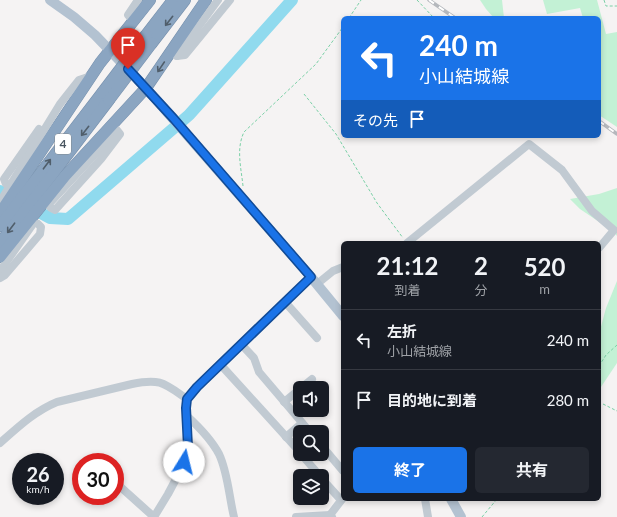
<!DOCTYPE html>
<html lang="ja">
<head>
<meta charset="utf-8">
<style>
	body { margin:0; font-family:Lato,"Noto Sans JP",sans-serif; background:#242831; color:#f1f3f6; height:100vh; display:flex; flex-direction:column; font-size:15px; white-space:nowrap }
	* { box-sizing:border-box; margin:0 }
	p { font-size:13px; color:#9ea1a6 }
	.icon { flex:none; width:22px; height:22px; fill:none; stroke:currentColor; stroke-width:2; stroke-linecap:round; stroke-linejoin:round }
	.map { position:relative; flex:1; overflow:hidden }
	.side { position:absolute; left:341px; top:241px; width:260px; height:260px; display:flex; flex-direction:column; background:#171b24; border-radius:6px; box-shadow:0 2px 6px #0003 }
	.side>* { flex:none }
	.hud { position:absolute; left:341px; top:16px; width:260px; height:122px; border-radius:6px; box-shadow:0 2px 6px #0003; background:#1a73e8; color:#fff; overflow:hidden }
	.buttons { position:absolute; left:293px; top:381px; display:grid; gap:8px }
	.buttons a { display:grid; place-items:center; width:36px; height:36px; border-radius:6px; background:#171b24; box-shadow:0 2px 6px #0003; font-size:20px }
	.speed { position:absolute; left:12px; top:453px; display:flex; gap:8px; font-size:20px; font-weight:700; text-align:center }
	.speed>* { display:grid; place-content:center; width:52px; height:52px; border-radius:50%; background:#171b24; box-shadow:0 2px 6px #0003; line-height:1 }
	.speed small { font-size:10px; font-weight:400 }
	.speed .limit { border:6px solid #d22; background:#fff; color:#111 }
	.pin { position:absolute; display:grid; place-items:center; width:34px; height:34px; color:#fff; margin:-41px -17px; border-radius:50% 50% 50% 0; rotate:-45deg; box-shadow:0 0 4px #0007 }
	.pin .icon { rotate:45deg }
	.me { position:absolute; width:44px; margin:-22px; rotate:9deg; stroke-linejoin:round; filter:drop-shadow(0 0 3px #0008) }
	.turn { display:flex; align-items:center; gap:14px; height:84px; padding:0 12px; font-size:18px }
	.turn .icon { width:52px; height:52px; stroke-width:2.5 }
	.turn b { display:block; font-size:28px; line-height:34px }
	.then { display:flex; align-items:center; height:38px; padding:0 12px; background:#0003; gap:8px; font-size:15px }
	.eta { display:flex; justify-content:space-evenly; align-items:center; height:68px; text-align:center }
	.eta b { font-size:24px; font-weight:700; line-height:28px }
	.primary-button { display:flex; gap:8px; margin-top:auto; padding:8px 12px }
	.primary-button a { flex:1; height:46px; border-radius:6px; background:#1a73e8; color:#fff; font-size:16px; font-weight:700; line-height:46px; text-align:center }
	.primary-button a+a { background:#242831; color:#f1f3f6 }
	ul { padding:0; list-style:none }
	li { display:flex; align-items:center; gap:12px; height:60px; padding:0 12px; border-top:1px solid #363941 }
	li div { flex:1 }
	li b { display:block; font-size:15px }
	li em { font-style:normal }
	.map>svg:first-child { display:block }
</style>
</head>
<body>
<div class="map">
<svg width="617" height="517" viewBox="0 0 617 517">
	<rect width="100%" height="100%" fill="#f5f3f3"/>
	<!-- green -->
	<g fill="#c3f1d5">
		<polygon points="480,0 502,0 504,18 494,18 486,9"/>
		<polygon points="543,0 597,0 606,34 617,32 617,127 599,115 599,18 583,18 580,8 547,14"/>
		<polygon points="617,188 617,236 614,232 580,209 570,199 599,194"/>
		<polygon points="617,281 617,363 599,390 599,334 606,308"/>
	</g>
	<g fill="none" stroke-linecap="round" stroke-linejoin="round">
		<!-- river -->
		<polyline stroke="#90daee" stroke-width="12" points="0,191 50,218 68,219 189,115 292,0"/>
		<defs>
			<g id="highway">
				<polyline points="146,35 173,0"/>
				<polyline points="152,43 185,0"/>
				<polyline points="0,213 100,63 150,0"/>
				<polyline points="0,226 102,93"/>
				<polyline points="0,243 109,100"/>
				<polyline points="0,257 65,176 146,88 206,0"/>
			</g>
		</defs>
		<!-- highway casing -->
		<use href="#highway" stroke="#7690ad" stroke-width="12"/>
		<!-- path -->
		<g stroke="#7ad0a6" stroke-width="1" stroke-dasharray="3 2" stroke-linecap="butt">
			<polyline points="417,0 434,18"/>
			<polyline points="604,0 606,6 617,6"/>
			<polyline points="349,18 361,0"/>
			<polyline points="304,94 336,134 377,203 403,238"/>
			<path d="M243 186C241 167 236 149 244 132L316 64 343 27"/>
			<polyline points="599,366 606,355 617,345"/>
			<polyline points="603,404 617,411"/>
			<polyline points="482,517 497,499"/>
		</g>
		<!-- minor -->
		<g stroke="#c1cad2" stroke-width="8">
			<polyline points="133,21 128,15 138,0"/>
			<polyline points="175,55 177,56 218,0"/>
			<polyline points="177,56 185,55 230,0"/>
			<polyline points="9,186 6,184 4,179 39,129"/>
			<polyline points="0,202 60,104 79,80 91,76"/>
			<polyline points="48,205 109,139 112,131 112,124"/>
			<polyline points="51,208 55,210 101,159 120,134 112,124"/>
			<polyline points="407,243 529,144 562,170 592,211 614,230 599,248"/>
			<polyline points="0,271 33,224"/>
			<polyline points="0,278 5,275 40,234 41,227 38,224"/>
			<polyline points="317,284 333,271 343,267"/>
			<polyline points="285,302 317,338"/>
			<polyline points="241,344 254,358 259,372 310,432"/>
			<polyline points="220,364 300,452"/>
			<polyline points="301,388 312,379"/>
			<polyline points="284,402 300,389"/>
			<path d="M187 416C199 427 211 439 219 454 228 473 229 497 234 517"/>
			<polyline points="286,437 302,423"/>
			<path d="M0 443C18 427 35 411 57 402L132 384C160 378 164 383 187 399"/>
			<polyline points="322,446 343,471"/>
			<polyline points="301,454 320,476"/>
			<polyline points="322,479 341,500"/>
			<polyline points="115,482 154,517"/>
			<polyline points="425,499 428,517"/>
			<polyline points="330,515 343,498"/>
			<polyline points="154,517 168,494 185,462 188,447 186,408 187,399 197,387 311,277"/>
			<polyline points="296,517 330,515 332,517"/>
		</g>
		<!-- major -->
		<g stroke="#b3c2d1" stroke-width="10">
			<polyline points="50,0 74,17 95,35 146,88 311,277 343,316"/>
			<polyline points="451,499 461,517"/>
		</g>
		<!-- highway -->
		<use href="#highway" stroke="#8ba5c1" stroke-width="11"/>
		<defs>
			<g id="rail">
				<polyline points="429,0 455,18"/>
				<polyline points="599,121 617,134"/>
			</g>
		</defs>
		<!-- rail casing -->
		<use href="#rail" stroke="#b5b8bd" stroke-width="3.5"/>
		<!-- rail -->
		<use href="#rail" stroke="#fff" stroke-width="2" stroke-dasharray="6" stroke-linecap="butt"/>
		<defs>
			<g id="highway-bridge">
				<polyline points="102,93 146,35"/>
				<polyline points="109,100 152,43"/>
			</g>
		</defs>
		<!-- highway-bridge casing -->
		<use href="#highway-bridge" stroke="#7690ad" stroke-width="12" stroke-linecap="butt"/>
		<!-- highway-bridge -->
		<use href="#highway-bridge" stroke="#8ba5c1" stroke-width="11"/>
	</g>
	<!-- one-way arrows -->
	<defs><path id="oneway-shaft" d="M-6 0H5M1.5-3L5.5 0L1.5 3" fill="none" stroke-width="1.6" stroke-linecap="round" stroke-linejoin="round"/></defs>
	<g stroke="#505e6b">
		<use href="#oneway-shaft" transform="translate(169 21) rotate(128)"/>
		<use href="#oneway-shaft" transform="translate(161 67) rotate(124)"/>
		<use href="#oneway-shaft" transform="translate(85 131) rotate(128)"/>
		<use href="#oneway-shaft" transform="translate(47 164) rotate(-53)"/>
		<use href="#oneway-shaft" transform="translate(11 228) rotate(127)"/>
	</g>
	<g fill="none" stroke-linecap="round" stroke-linejoin="round">
		<defs>
			<polyline id="route" points="128,69 174,119 311,277 197,387 187,399 186,408 188,447 184,462"/>
		</defs>
		<!-- route casing -->
		<use href="#route" stroke="#114b97" stroke-width="10"/>
		<!-- route -->
		<use href="#route" stroke="#1a73e8" stroke-width="7"/>
	</g>
	<g text-anchor="middle" stroke-width="4" stroke-linejoin="round" paint-order="stroke">
		<!-- shield labels -->
		<rect fill="#fff" stroke="#808990" stroke-width="1" x="55" y="134" width="16" height="20" rx="3"/>
		<g font-size="12" font-weight="bold" fill="#4a5661">
			<text x="63" y="148">4</text>
		</g>
	</g>
</svg>
<div class="buttons">
<a><svg class="icon" aria-label="sound" viewBox="0 0 24 24"><path d="M4 9h4l5-4v14l-5-4H4zM17 9q2 3 0 6"/></svg></a>
<a><svg class="icon" aria-label="search" viewBox="0 0 24 24"><circle cx="10" cy="10" r="6"/><path d="M15 15l6 6"/></svg></a>
<a><svg class="icon" aria-label="layers" viewBox="0 0 24 24"><path d="M12 4l9 5-9 5-9-5zM3 14l9 5 9-5"/></svg></a>
</div>
<div class="speed"><div>26<small>km/h</small></div><div class="limit">30</div></div>
<div class="pin" style="left:128px;top:69px;background:#d93025"><svg class="icon" aria-label="arrive" viewBox="0 0 24 24"><path d="M6 21V4h12l-3 4 3 4H6"/></svg></div>
<svg class="me" style="left:184px;top:462px" viewBox="-20 -20 40 40"><circle r="19" fill="#fff"/><path d="M0-13L10 11 0 6-10 11z" fill="#1a73e8"/></svg>
<div class="hud">
<div class="turn"><svg class="icon" aria-label="left" viewBox="0 0 24 24"><path d="M17 20v-9H6M10 6l-5 5 5 5"/></svg><div><b>240 m</b>小山結城線</div></div>
<div class="then">その先<svg class="icon" aria-label="arrive" viewBox="0 0 24 24"><path d="M6 21V4h12l-3 4 3 4H6"/></svg></div>
</div>
<section class="side">
<div class="eta">
<div><b>21:12</b><p>到着</p></div>
<div><b>2</b><p>分</p></div>
<div><b>520</b><p>m</p></div>
</div>
<ul>
<li><svg class="icon" aria-label="left" viewBox="0 0 24 24"><path d="M17 20v-9H6M10 6l-5 5 5 5"/></svg><div><b>左折</b><p>小山結城線</p></div><em>240 m</em></li>
<li><svg class="icon" aria-label="arrive" viewBox="0 0 24 24"><path d="M6 21V4h12l-3 4 3 4H6"/></svg><div><b>目的地に到着</b></div><em>280 m</em></li>
</ul>
<div class="primary-button"><a>終了</a><a>共有</a></div>
</section>
</div>
</body>
</html>
